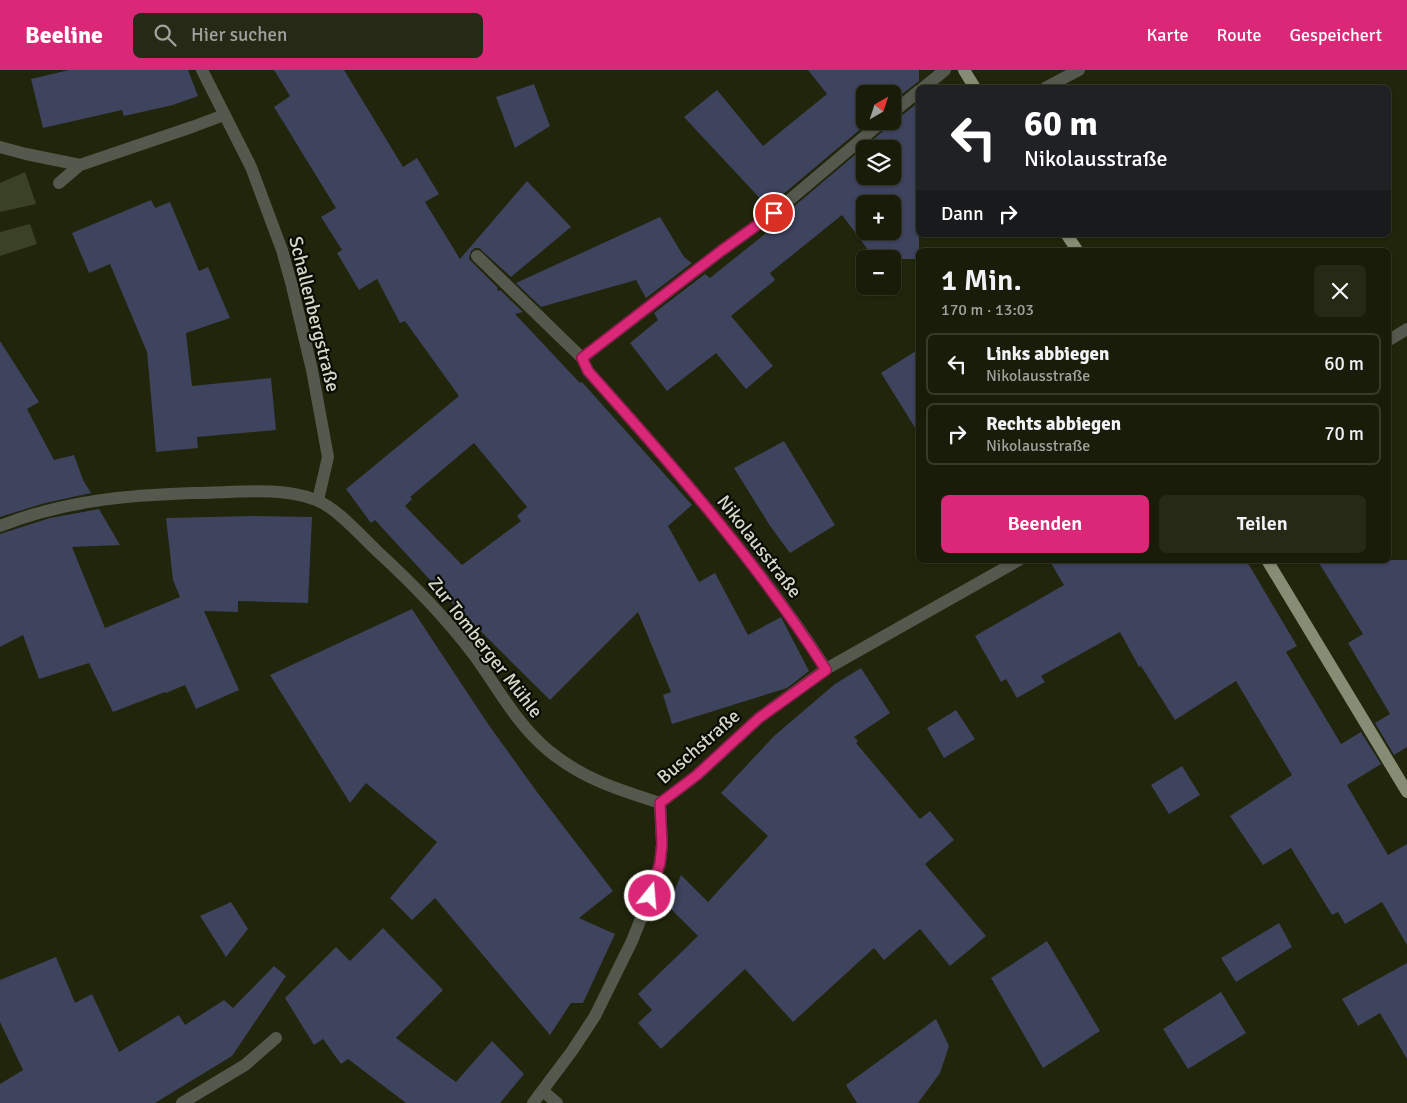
<!DOCTYPE html>
<html lang="de">
<head>
<meta charset="utf-8">
<style>
	body { margin:0; font-family:Signika,sans-serif; background:#252916; color:#f1f3f6; height:100vh; display:flex; flex-direction:column; font-size:19px; white-space:nowrap }
	* { box-sizing:border-box; margin:0 }
	p { font-size:16px; color:#9fa19c }
	.icon { flex:none; width:28px; height:28px; fill:none; stroke:currentColor; stroke-width:2; stroke-linecap:round; stroke-linejoin:round }
	.map { position:relative; flex:1; overflow:hidden }
	.sheet { position:absolute; left:916px; top:178px; width:475px; height:315px; display:flex; flex-direction:column; background:#181c08; border-radius:8px; box-shadow:0 1px 4px #0004,0 0 0 1px #363a29 }
	.sheet>* { flex:none }
	.hud { position:absolute; left:916px; top:15px; width:475px; height:152px; border-radius:8px; box-shadow:0 1px 4px #0004,0 0 0 1px #363a29; background:#202124; color:#fff; overflow:hidden }
	.needle { width:32px; rotate:39deg }
	.fabs { position:absolute; left:856px; top:15px; display:grid; gap:10px }
	.fabs a { display:grid; place-items:center; width:45px; height:45px; border-radius:8px; background:#181c08; box-shadow:0 1px 4px #0004,0 0 0 1px #363a29; font-size:25px }
	.pin { position:absolute; display:grid; place-items:center; width:42px; height:42px; color:#fff; margin:-21px; border:2px solid #fff; border-radius:50%; box-shadow:0 1px 5px #0007 }
	.me { position:absolute; width:55px; margin:-28px; rotate:17deg; stroke-linejoin:round; filter:drop-shadow(0 0 4px #0008) }
	.turn { display:flex; align-items:center; gap:18px; height:105px; padding:0 25px; font-size:22px }
	.turn .icon { width:65px; height:65px; stroke-width:2.5 }
	.turn b { display:block; font-size:35px; line-height:42px }
	.then { display:flex; align-items:center; height:48px; padding:0 25px; background:#0003; gap:10px; font-size:19px }
	.round { display:grid; place-items:center; flex:none; width:52px; height:52px; border-radius:8px; background:#252916 }
	.headline { display:flex; align-items:center; justify-content:space-between; height:85px; padding:0 25px }
	h1 { font-size:30px; font-weight:600; line-height:38px }
	.primary-button { display:flex; gap:10px; margin-top:auto; padding:10px 25px }
	.primary-button a { flex:1; height:58px; border-radius:8px; background:#db2777; color:#fff; font-size:20px; font-weight:600; line-height:58px; text-align:center }
	.primary-button a+a { background:#252916; color:#f1f3f6 }
	ul { padding:0; list-style:none }
	li { display:flex; align-items:center; gap:15px; height:62px; margin:0 10px 8px; padding:0 15px; border:2px solid #363a29; border-radius:8px }
	li div { flex:1 }
	li b { display:block; font-size:19px }
	li em { font-style:normal }
	header { display:flex; align-items:center; gap:30px; box-sizing:border-box; height:70px; padding:0 25px; background:#db2777; color:#fff }
	header strong { font-size:24px }
	nav { display:flex; gap:28px; margin-inline-start:auto; font-size:18px }
	.search { width:350px; height:45px; background:#252916; display:flex; align-items:center; gap:12px; box-sizing:border-box; padding:0 18px; border-radius:8px; color:#9fa19c; font-size:19px }
	.map>svg:first-child { display:block }
</style>
</head>
<body>
<header>
<strong>Beeline</strong>
<div class="search"><svg class="icon" aria-label="search" viewBox="0 0 24 24"><circle cx="10" cy="10" r="6"/><path d="M15 15l6 6"/></svg>Hier suchen</div>
<nav><a>Karte</a><a>Route</a><a>Gespeichert</a></nav>
</header>
<div class="map">
<svg width="1407" height="1033" viewBox="0 0 1407 1033">
	<rect width="100%" height="100%" fill="#20250b"/>
	<!-- green -->
	<g fill="#3b4127">
		<polygon points="25,102 36,134 0,142 0,113"/>
		<polygon points="30,154 37,174 0,186 0,162"/>
	</g>
	<!-- building -->
	<g fill="#3e435e" fill-rule="evenodd">
		<polygon points="69,0 188,0 198,26 173,35 124,46 122,40 43,58 31,9"/>
		<path d="M274 0H344L403 97 417 88 439 124 425 132 460 189 527 111 571 157 511 207 479 178H475L471 181 469 189 498 218 497 219 498 221 500 220 523 242 515 244 580 313 582 312 692 435 668 456 699 512 715 503 748 565 781 547 809 601 787 618 672 654 663 625 671 622 638 542 550 630 443 524 375 450 371 453 346 419 459 326 405 251 400 253 377 209 359 220 337 183 342 180 321 147 336 138 274 37 290 26ZM474 373 527 437 517 446 521 451 462 495 405 436 412 429 410 427Z"/>
		<polygon points="808,0 919,0 919,11 892,32 892,24 865,24 865,51 870,51 768,137 684,47 717,20 763,76 827,24"/>
		<polygon points="534,14 550,56 515,78 496,27"/>
		<path d="M919 32V189H875L842 145 770 203 775 210 731 246 773 296 746 319 716 283 667 321 630 273 658 250 654 243 705 204 710 208 781 151 779 149 888 57 891 51 897 49ZM865 79H892V106H865ZM865 134H892V161H865Z"/>
		<polygon points="151,130 155,138 170,132 199,201 208,197 230,248 186,263 192,316 271,308 276,360 197,367 198,378 156,382 147,282 110,194 89,203 72,163"/>
		<polygon points="660,147 684,187 692,193 646,228 636,210 541,237 516,213"/>
		<polygon points="0,271 39,332 27,339 54,390 74,385 83,410 91,423 45,433 0,447"/>
		<polygon points="919,279 919,364 881,303"/>
		<polygon points="784,371 835,455 790,483 770,456 734,398"/>
		<polygon points="99,439 120,475 72,477 105,558 180,527 173,510 166,448 252,446 312,447 308,533 238,531 238,542 204,541 239,620 196,639 185,615 166,623 165,622 113,642 89,593 39,609 23,565 0,577 0,464 50,448"/>
		<polygon points="1049,490 1246,490 1297,576 1286,582 1341,674 1361,662 1381,694 1347,715 1388,785 1407,774 1407,875 1382,832 1345,854 1338,842 1332,845 1291,778 1263,795 1230,746 1292,705 1236,611 1175,650 1141,596 1139,597 1120,562 1041,606 1045,612 1017,628 1006,609 1001,612 975,566 1064,515"/>
		<polygon points="1317,490 1407,490 1407,677 1394,685 1375,653 1390,644 1348,573 1363,564"/>
		<polygon points="412,539 488,654 537,722 613,821 579,848 615,864 583,933 571,933 550,965 435,828 412,850 390,828 437,772 366,713 350,733 270,605"/>
		<polygon points="861,598 890,643 854,667 858,671 856,673 920,749 930,741 954,770 925,794 986,866 950,896 920,859 884,890 874,878 793,952 745,899 661,979 638,953 652,940 638,924 698,866 668,836 681,805 708,832 768,766 721,723 774,666 835,614"/>
		<polygon points="956,640 975,669 944,688 927,658"/>
		<polygon points="1182,696 1200,725 1169,744 1151,715"/>
		<polygon points="231,832 248,859 226,887 200,846"/>
		<polygon points="1279,853 1292,877 1236,912 1221,888"/>
		<polygon points="383,858 443,920 396,968 456,1012 492,971 524,1004 500,1033 406,1033 348,989 341,994 323,969 314,975 285,928 336,877 350,891"/>
		<polygon points="1047,871 1100,961 1043,998 991,908"/>
		<polygon points="56,887 75,933 92,924 119,982 179,945 185,955 224,930 233,938 274,896 286,906 232,986 155,1033 0,1033 0,1014 23,1000 0,952 0,910"/>
		<polygon points="1407,893 1407,989 1380,943 1358,956 1342,929"/>
		<polygon points="1221,922 1246,963 1188,999 1163,959"/>
		<polygon points="936,949 949,976 940,1003 918,1033 857,1033 846,1015"/>
	</g>
	<g fill="none" stroke-linecap="round" stroke-linejoin="round">
		<!-- service -->
		<polyline stroke="#55584c" stroke-width="12" points="1045,18 1079,0"/>
		<!-- minor -->
		<g stroke="#55584c" stroke-width="12">
			<polyline points="202,0 251,97 282,180 292,216 312,300 328,387 318,430"/>
			<polyline points="923,18 945,0"/>
			<polyline points="892,43 919,21"/>
			<polyline points="0,77 26,84 80,95"/>
			<polyline points="59,113 80,95 192,57 224,45"/>
			<path d="M477 186 582 288 588 301C673 396 757 492 826 599"/>
			<polyline points="1389,270 1407,259"/>
			<polyline points="582,288 721,181 774,143 883,51"/>
			<path d="M0 456C63 431 127 425 194 423 232 423 281 416 316 430 337 438 360 465 377 481 412 513 445 547 474 585 498 618 517 655 549 681 583 709 619 720 660 733"/>
			<polyline points="660,733 697,705 759,648 826,599 1019,490"/>
			<polyline points="543,1021 557,1033"/>
			<polyline points="182,1033 245,995 276,968"/>
			<polyline points="533,1033 572,981 595,946 632,871 650,826 660,793 662,774 660,733"/>
		</g>
		<!-- primary -->
		<g stroke="#868d74" stroke-width="12">
			<polyline points="964,0 975,18"/>
			<polyline points="1067,165 1077,180"/>
			<polyline points="1267,490 1407,722"/>
		</g>
	</g>
	<g fill="none" stroke-linecap="round" stroke-linejoin="round">
		<defs>
			<path id="route" d="M650 826 660 793 662 774 660 733 697 705 759 648 826 600C757 492 673 396 588 301L582 288 721 181 774 143"/>
		</defs>
		<!-- route casing -->
		<use href="#route" stroke="#8e194d" stroke-width="12"/>
		<!-- route -->
		<use href="#route" stroke="#db2777" stroke-width="9"/>
	</g>
	<g text-anchor="middle" stroke-width="4.5" stroke-linejoin="round" paint-order="stroke">
		<!-- street labels -->
		<g font-size="19" fill="#d4d8c9" stroke="#0b0d04">
			<text transform="translate(315 244) rotate(76)" y="7">Schallenbergstraße</text>
			<text transform="translate(760 476) rotate(52)" y="7">Nikolausstraße</text>
			<text transform="translate(486 577) rotate(52)" y="7">Zur Tomberger Mühle</text>
			<text transform="translate(698 676) rotate(-41)" y="7">Buschstraße</text>
		</g>
	</g>
</svg>
<div class="fabs">
<a><svg class="needle" viewBox="-14 -14 28 28"><path d="M0-13l5 13h-10z" fill="#e53935"/><path d="M0 13l5-13h-10z" fill="#9fa19c"/></svg></a>
<a><svg class="icon" aria-label="layers" viewBox="0 0 24 24"><path d="M12 4l9 5-9 5-9-5zM3 14l9 5 9-5"/></svg></a>
<a>+</a>
<a>−</a>
</div>
<div class="pin" style="left:774px;top:143px;background:#d93025"><svg class="icon" aria-label="arrive" viewBox="0 0 24 24"><path d="M6 21V4h12l-3 4 3 4H6"/></svg></div>
<svg class="me" style="left:650px;top:826px" viewBox="-20 -20 40 40"><circle r="17" fill="#db2777" stroke="#fff" stroke-width="3"/><path d="M0-11L8 9 0 5-8 9z" fill="#fff"/></svg>
<div class="hud">
<div class="turn"><svg class="icon" aria-label="left" viewBox="0 0 24 24"><path d="M17 20v-9H6M10 6l-5 5 5 5"/></svg><div><b>60 m</b>Nikolausstraße</div></div>
<div class="then">Dann<svg class="icon" aria-label="right" viewBox="0 0 24 24"><path d="M7 20v-9h11M14 6l5 5-5 5"/></svg></div>
</div>
<section class="sheet">
<div class="headline"><div><h1>1 Min.</h1><p>170 m · 13:03</p></div><a class="round"><svg class="icon" aria-label="close" viewBox="0 0 24 24"><path d="M6 6l12 12M18 6L6 18"/></svg></a></div>
<ul>
<li><svg class="icon" aria-label="left" viewBox="0 0 24 24"><path d="M17 20v-9H6M10 6l-5 5 5 5"/></svg><div><b>Links abbiegen</b><p>Nikolausstraße</p></div><em>60 m</em></li>
<li><svg class="icon" aria-label="right" viewBox="0 0 24 24"><path d="M7 20v-9h11M14 6l5 5-5 5"/></svg><div><b>Rechts abbiegen</b><p>Nikolausstraße</p></div><em>70 m</em></li>
</ul>
<div class="primary-button"><a>Beenden</a><a>Teilen</a></div>
</section>
</div>
</body>
</html>
